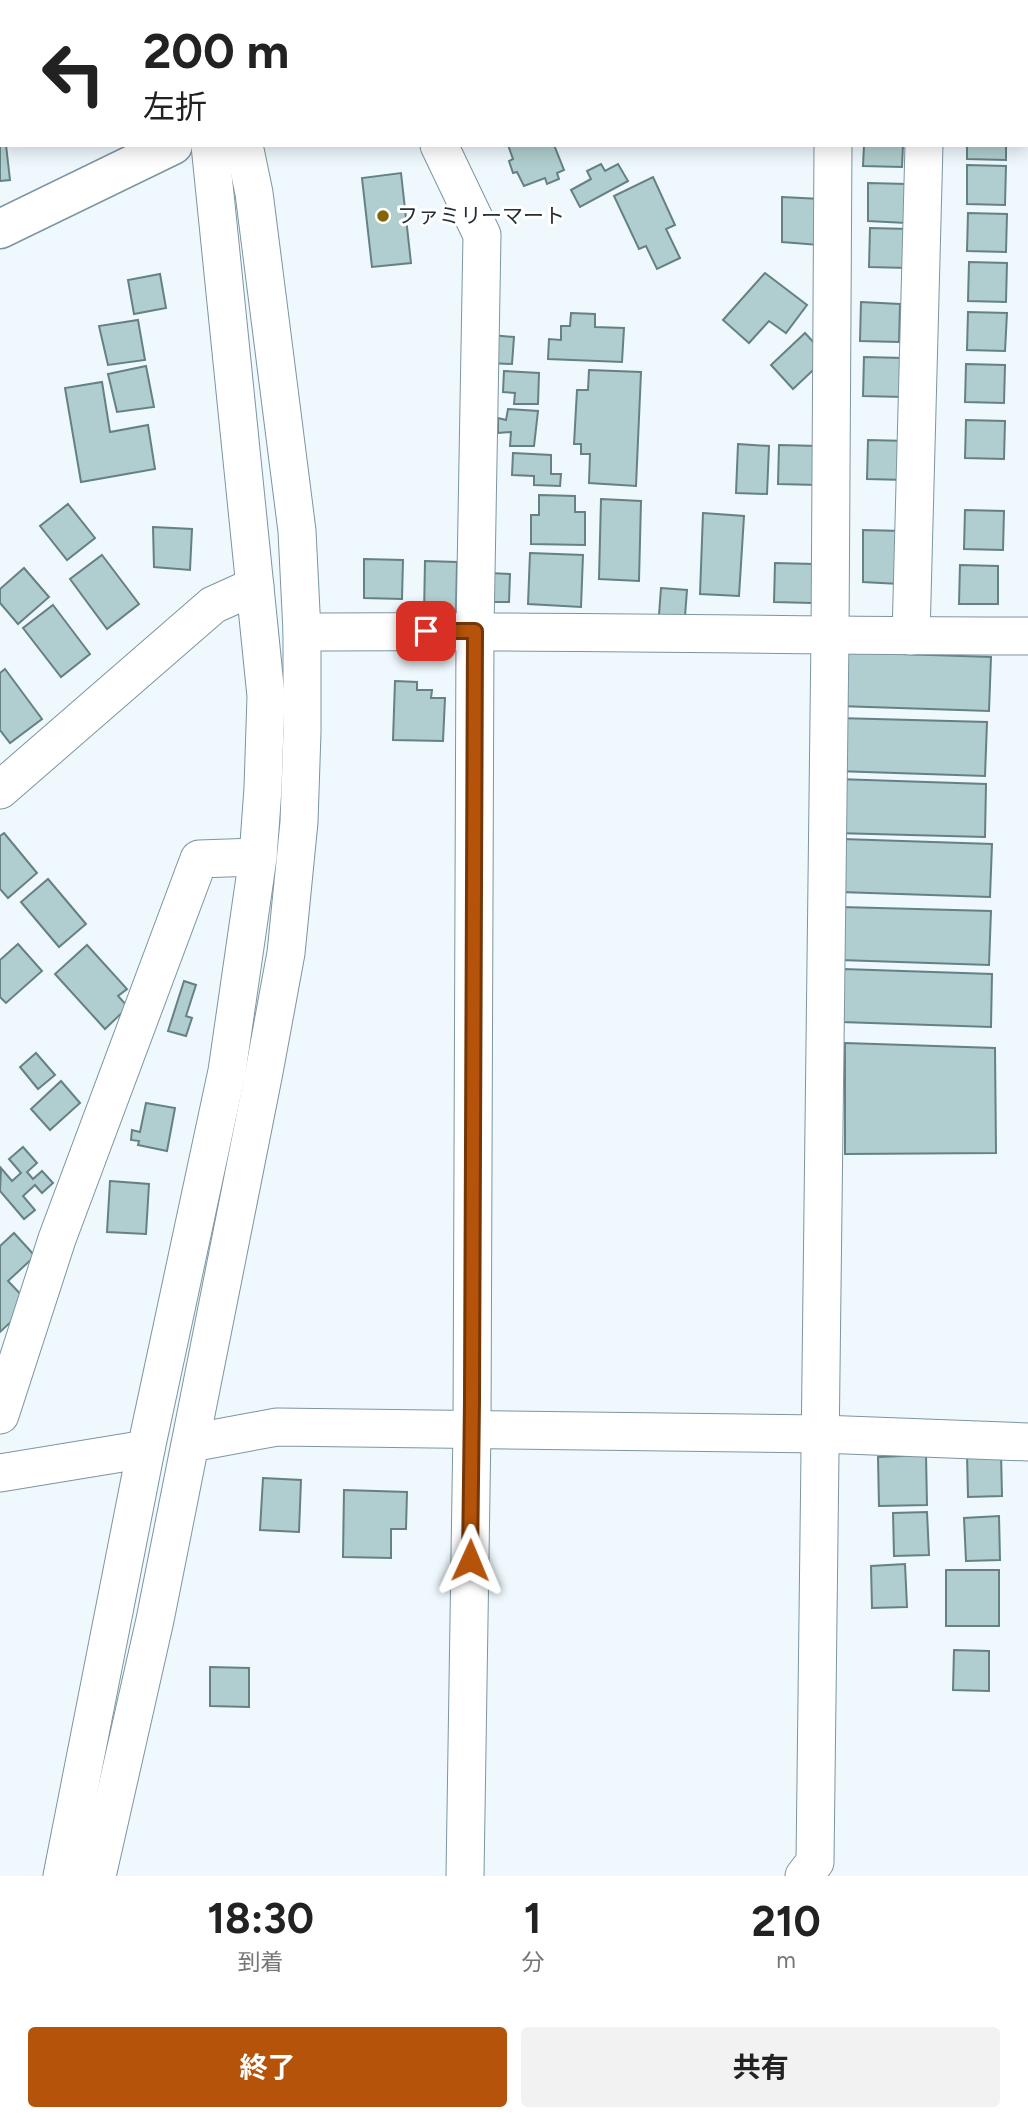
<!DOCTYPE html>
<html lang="ja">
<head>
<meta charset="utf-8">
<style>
	body { margin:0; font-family:Figtree,"Noto Sans JP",sans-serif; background:#f2f2f2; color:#222; height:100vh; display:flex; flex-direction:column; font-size:26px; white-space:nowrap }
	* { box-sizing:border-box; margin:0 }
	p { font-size:23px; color:#767676 }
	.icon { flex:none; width:38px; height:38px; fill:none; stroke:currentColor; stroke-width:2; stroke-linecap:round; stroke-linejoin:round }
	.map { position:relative; height:1876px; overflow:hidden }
	.panel { display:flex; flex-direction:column; background:#fff; flex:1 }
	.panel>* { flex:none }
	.top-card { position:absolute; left:0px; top:0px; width:1029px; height:147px; box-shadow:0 4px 18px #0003; background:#fff; color:#222; overflow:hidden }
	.pin { position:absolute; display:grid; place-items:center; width:60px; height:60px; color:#fff; margin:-30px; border-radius:14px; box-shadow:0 4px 10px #0006 }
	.me { position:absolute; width:77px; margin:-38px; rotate:1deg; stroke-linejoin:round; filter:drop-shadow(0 0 5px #0008) }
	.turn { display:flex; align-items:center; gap:24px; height:147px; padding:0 28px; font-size:32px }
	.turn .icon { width:91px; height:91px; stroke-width:2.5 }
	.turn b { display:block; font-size:49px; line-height:60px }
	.eta { display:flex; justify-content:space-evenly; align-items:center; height:119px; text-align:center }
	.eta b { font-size:42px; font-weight:700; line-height:49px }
	.cta { display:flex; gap:14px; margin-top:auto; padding:14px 28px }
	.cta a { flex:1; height:80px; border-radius:7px; background:#b45309; color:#fff; font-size:28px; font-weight:700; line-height:80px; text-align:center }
	.cta a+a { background:#f2f2f2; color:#222 }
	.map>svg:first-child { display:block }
</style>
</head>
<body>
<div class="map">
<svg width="1028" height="1876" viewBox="0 0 1028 1876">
	<rect width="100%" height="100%" fill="#eef8fd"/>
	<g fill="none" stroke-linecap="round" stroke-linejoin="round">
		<!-- stream -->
		<polyline stroke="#a8a7f4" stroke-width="9" points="838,0 846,2"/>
	</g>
	<!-- building -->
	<g fill="#b0cecf" stroke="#658183" stroke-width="2">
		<polygon points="2,105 2,145 6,145 10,180 0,181 0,106"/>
		<polygon points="508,145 554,145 564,170 557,173 559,179 547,184 545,178 524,186 517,172 513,173 509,161 513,159"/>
		<polygon points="864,145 903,145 902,167 863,166"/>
		<polygon points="967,145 1006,145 1006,160 967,159"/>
		<polygon points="601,164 605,171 618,164 628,181 580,207 571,190 591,179 587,171"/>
		<polygon points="967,165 1006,166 1005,205 967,204"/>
		<polygon points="401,173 411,263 372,267 362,178"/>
		<polygon points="653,177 675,225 666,229 680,258 657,269 646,246 639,249 614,196"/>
		<polygon points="868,183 907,184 906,223 868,221"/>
		<polygon points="782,197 821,199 819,245 782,242"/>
		<polygon points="968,213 1007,214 1006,252 967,251"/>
		<polygon points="870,228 909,229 908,268 869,267"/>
		<polygon points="969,262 1007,263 1006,302 968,301"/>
		<polygon points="765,273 807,305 786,333 769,321 749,343 723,320"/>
		<polygon points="160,274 166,308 134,314 128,280"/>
		<polygon points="861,302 900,304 899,342 860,341"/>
		<polygon points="968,312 1007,313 1005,351 967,350"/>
		<polygon points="571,313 595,314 595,327 624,328 622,362 548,359 549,339 561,340 561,326 570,326"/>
		<polygon points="138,320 145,360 108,365 99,326"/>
		<polygon points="805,333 827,357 793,389 771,365"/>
		<polygon points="491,335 514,337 512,364 489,363"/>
		<polygon points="864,357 903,358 902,397 863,396"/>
		<polygon points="966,364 1005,365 1004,403 965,402"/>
		<polygon points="146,366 154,407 117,412 108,374"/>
		<polygon points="589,370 641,372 636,486 589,483 590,454 581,454 581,444 574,444 577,390 588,390"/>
		<polygon points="504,371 539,373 538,404 514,404 515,393 503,392"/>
		<polygon points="102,382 110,432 148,425 155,469 81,482 65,388"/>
		<polygon points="508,409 538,411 534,446 510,446 511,432 498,433 498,418 506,420"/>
		<polygon points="966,420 1005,421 1004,459 965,458"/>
		<polygon points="868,440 907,441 906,480 867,479"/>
		<polygon points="738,444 769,446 767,494 736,493"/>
		<polygon points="779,445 818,446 817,485 778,484"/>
		<polygon points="513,453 551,455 551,474 561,474 560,486 534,485 534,476 512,475"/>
		<polygon points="539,495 575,496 575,512 585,512 585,545 531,544 531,515 539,515"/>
		<polygon points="601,499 641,501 639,581 599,579"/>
		<polygon points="68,504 95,538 67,560 40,526"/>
		<polygon points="965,510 1004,511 1003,550 964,549"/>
		<polygon points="703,513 744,516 739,596 700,594"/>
		<polygon points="153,527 192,529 190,570 154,567"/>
		<polygon points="863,530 902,531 899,584 863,582"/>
		<polygon points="530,553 583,555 581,607 528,604"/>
		<polygon points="102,555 139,604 107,629 70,579"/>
		<polygon points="364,559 403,560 402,599 364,598"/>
		<polygon points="425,561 457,562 456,616 424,615"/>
		<polygon points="775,563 814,564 812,603 774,602"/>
		<polygon points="960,565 998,566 998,604 959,604"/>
		<polygon points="24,568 49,597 18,624 0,603 0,589"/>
		<polygon points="489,573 510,574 509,602 488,602"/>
		<polygon points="661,588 687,590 685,616 659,615"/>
		<polygon points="53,605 90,654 61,677 23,628"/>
		<polygon points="841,652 991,657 989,711 839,706"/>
		<polygon points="5,669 42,719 10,743 0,730 0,673"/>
		<polygon points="395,681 417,682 417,690 432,690 431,698 445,698 443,741 393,740"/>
		<polygon points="837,718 987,722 985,776 836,771"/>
		<polygon points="837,779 986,784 985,837 835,833"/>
		<polygon points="4,833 37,873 8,898 0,889 0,836"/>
		<polygon points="842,839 992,844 990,897 840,892"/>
		<polygon points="48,879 86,924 59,947 21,902"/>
		<polygon points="841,907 991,911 989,965 840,960"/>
		<polygon points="18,944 42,971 6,1003 0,997 0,960"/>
		<polygon points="87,945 127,989 118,996 128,1007 105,1029 55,974"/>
		<polygon points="843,969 992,974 991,1027 841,1022"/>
		<polygon points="184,981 196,985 186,1016 192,1018 186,1036 168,1031"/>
		<polygon points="845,1043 995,1048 996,1153 845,1154"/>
		<polygon points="36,1053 55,1075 38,1089 20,1067"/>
		<polygon points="61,1081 80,1103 50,1130 31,1109"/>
		<polygon points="146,1103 175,1108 167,1151 138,1145 139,1141 131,1140 132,1130 140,1132"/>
		<polygon points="23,1147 37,1163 27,1172 33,1179 42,1171 53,1183 42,1193 35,1185 23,1196 35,1210 24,1219 0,1191 1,1168 12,1181 21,1173 9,1159"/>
		<polygon points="110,1181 149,1184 146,1234 107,1232"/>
		<polygon points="14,1233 35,1256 8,1281 30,1304 0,1332 0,1246"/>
		<polygon points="1001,1453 1002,1496 968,1497 967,1454"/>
		<polygon points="926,1455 927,1505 879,1506 878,1457"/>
		<polygon points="263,1478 301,1480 299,1532 260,1530"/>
		<polygon points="344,1490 407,1492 406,1529 391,1529 391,1558 343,1557"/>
		<polygon points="927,1512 929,1555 894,1556 893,1513"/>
		<polygon points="999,1516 1000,1560 966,1561 964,1518"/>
		<polygon points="905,1564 907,1607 872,1608 871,1566"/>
		<rect x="946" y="1570" width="53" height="56"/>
		<polygon points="954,1650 989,1651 989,1691 953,1690"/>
		<polygon points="210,1667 249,1668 249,1707 210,1706"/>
	</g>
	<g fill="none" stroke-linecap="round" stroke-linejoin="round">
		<defs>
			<g id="minor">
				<polyline points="192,0 193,2"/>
				<polyline points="224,0 224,2"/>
				<polyline points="1027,54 1028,54"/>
				<polyline points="439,145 482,235 475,630 472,1428 465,1876"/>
				<path d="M302 632C544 630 786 636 1028 636"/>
				<polyline points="911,636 924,145"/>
				<polyline points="0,790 213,605 255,586"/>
				<polyline points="0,1415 57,1239 199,859 258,857"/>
				<polyline points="191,1443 277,1427 821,1434 1028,1442"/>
				<polyline points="0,1473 146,1449"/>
				<polyline points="62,1876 146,1449 227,1071 258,857 263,788 266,696 210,145"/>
				<polyline points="97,1876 155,1620 264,1072 286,953 299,822 302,732 302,632 297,531 254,193 244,145"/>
				<polyline points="804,1876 815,1862 830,636 833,145"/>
			</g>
			<g id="major">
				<polyline points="487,2 491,0"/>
				<polyline points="0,229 173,145"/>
			</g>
		</defs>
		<!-- minor casing -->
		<use href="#minor" stroke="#7d95a1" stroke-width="39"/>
		<!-- major casing -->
		<use href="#major" stroke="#7d95a1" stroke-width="41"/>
		<!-- minor -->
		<use href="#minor" stroke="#fff" stroke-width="37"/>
		<!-- major -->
		<use href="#major" stroke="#fff" stroke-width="38"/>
	</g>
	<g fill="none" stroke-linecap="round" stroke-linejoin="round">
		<defs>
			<polyline id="route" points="426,631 475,631 472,1400 470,1560"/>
		</defs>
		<!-- route casing -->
		<use href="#route" stroke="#753606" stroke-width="18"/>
		<!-- route -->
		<use href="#route" stroke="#b45309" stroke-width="12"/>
	</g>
	<!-- markers -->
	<circle fill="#846600" stroke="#fff" stroke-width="2.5" cx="383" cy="216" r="7"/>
	<g text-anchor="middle" stroke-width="6" stroke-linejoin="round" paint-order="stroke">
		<!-- poi labels -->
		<g font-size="21" fill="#252e33" stroke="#fff" text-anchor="start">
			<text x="397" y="223">ファミリーマート</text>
		</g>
	</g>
</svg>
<div class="pin" style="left:426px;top:631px;background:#d93025"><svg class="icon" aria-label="arrive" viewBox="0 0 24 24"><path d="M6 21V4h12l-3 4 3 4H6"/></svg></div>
<svg class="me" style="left:470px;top:1560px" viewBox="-20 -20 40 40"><path d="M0-17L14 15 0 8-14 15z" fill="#b45309" stroke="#fff" stroke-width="4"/></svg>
<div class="top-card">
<div class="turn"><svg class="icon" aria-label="left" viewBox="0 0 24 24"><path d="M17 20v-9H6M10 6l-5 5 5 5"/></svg><div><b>200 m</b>左折</div></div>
</div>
</div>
<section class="panel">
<div class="eta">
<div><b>18:30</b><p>到着</p></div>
<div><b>1</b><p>分</p></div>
<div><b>210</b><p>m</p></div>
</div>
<div class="cta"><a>終了</a><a>共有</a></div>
</section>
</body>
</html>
